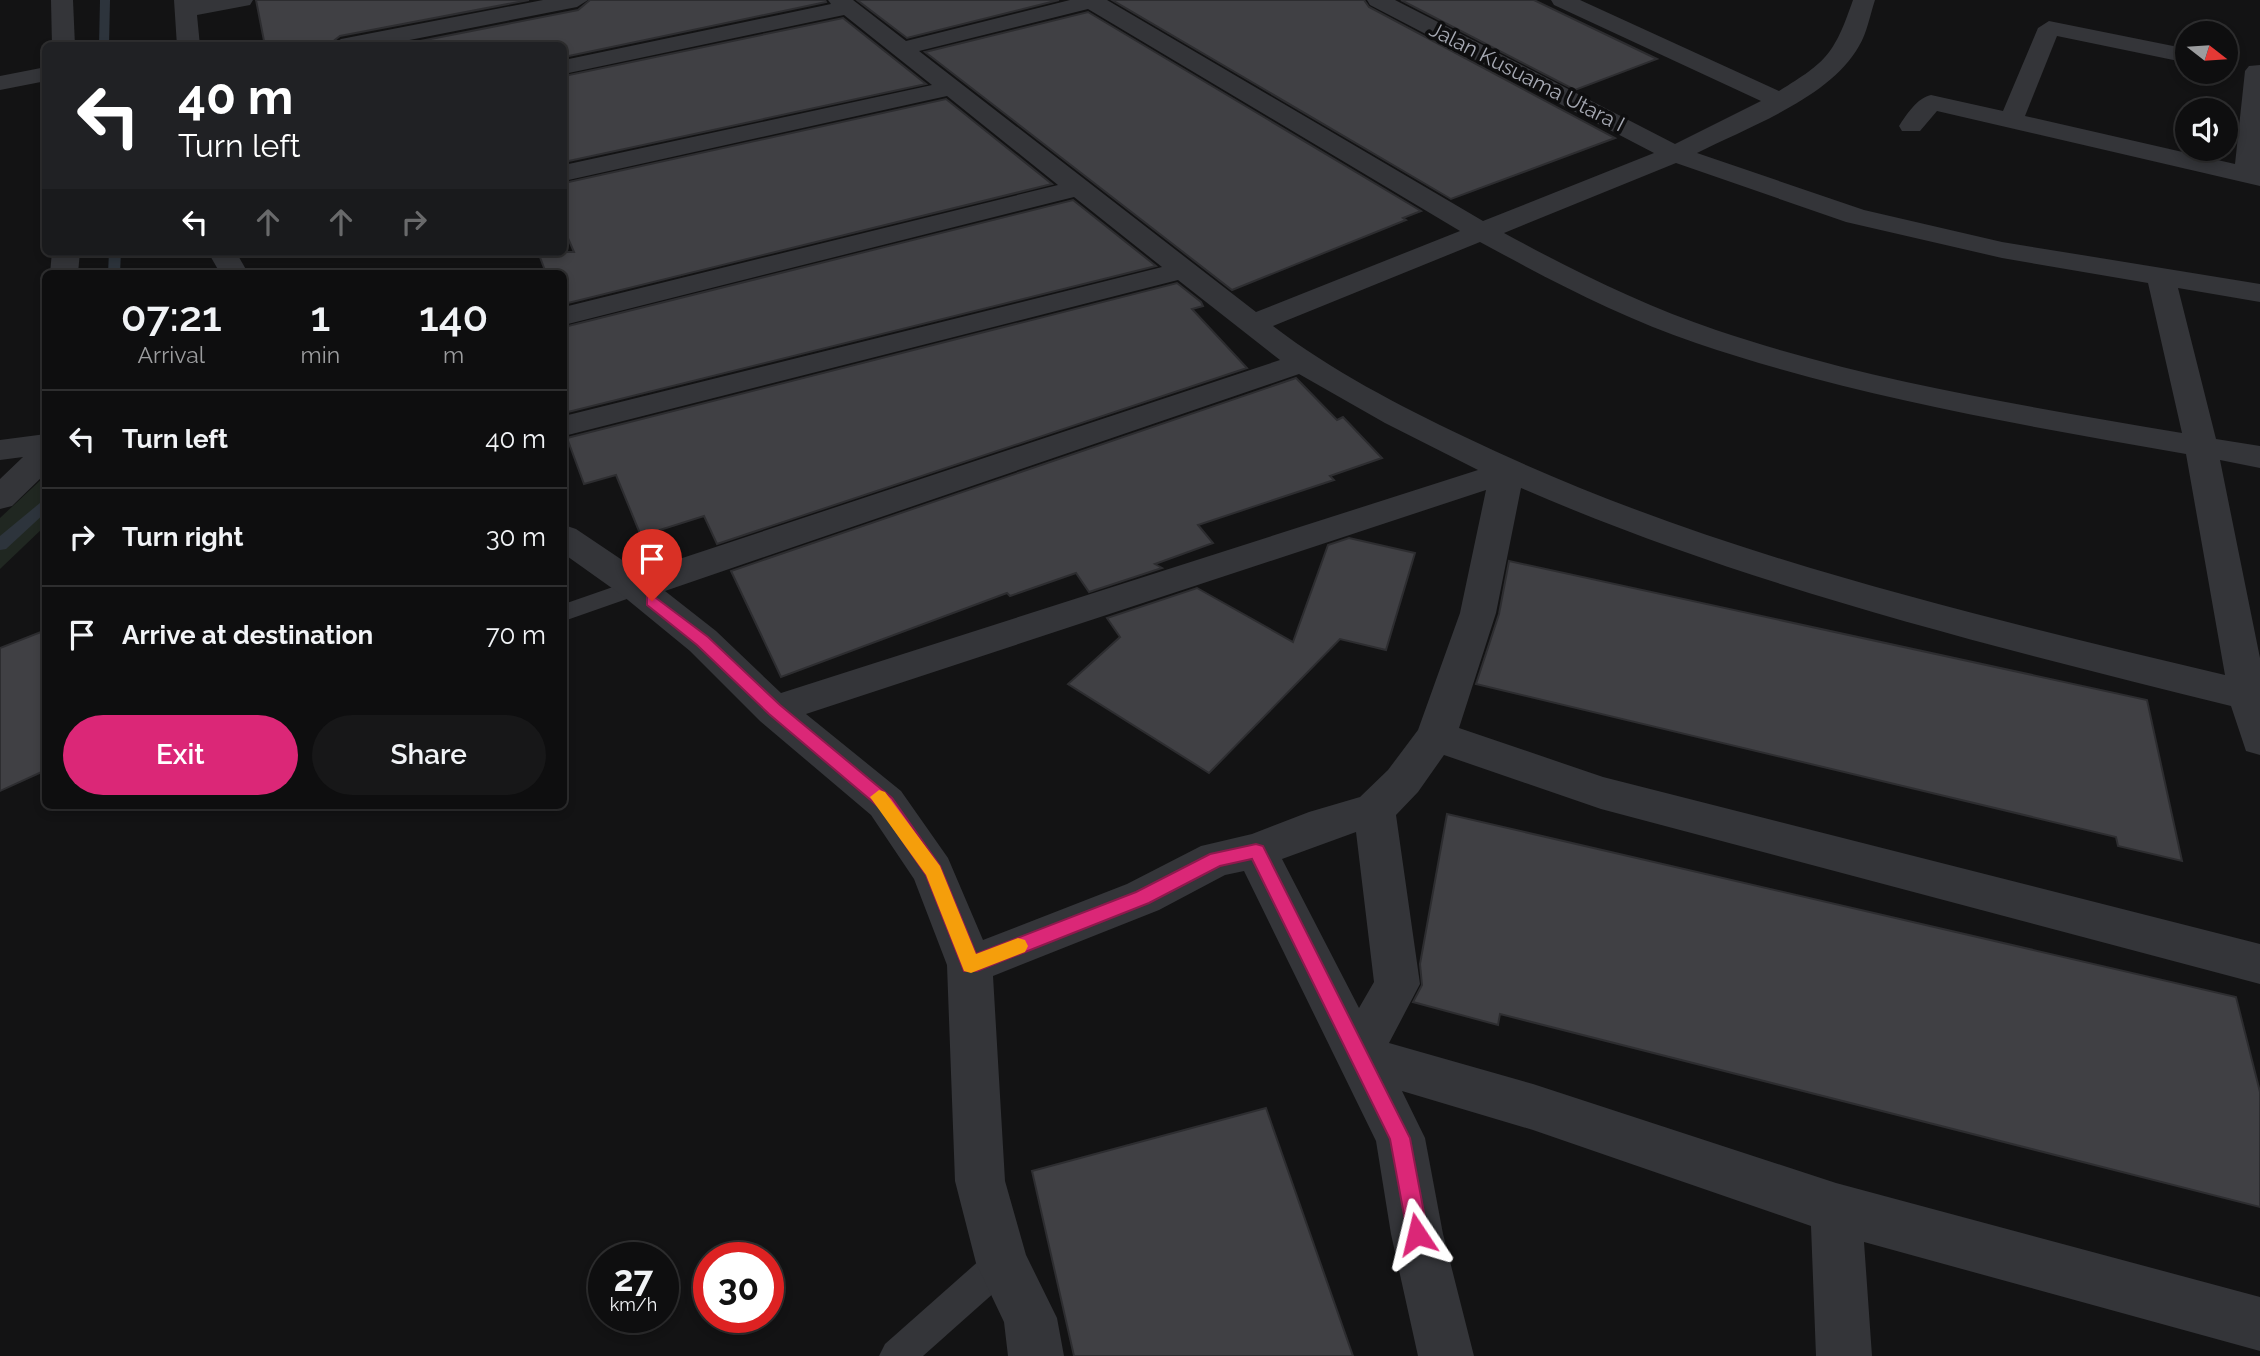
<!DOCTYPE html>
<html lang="en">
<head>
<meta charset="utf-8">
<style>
	body { margin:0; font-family:Raleway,sans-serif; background:#171718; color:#f1f3f6; height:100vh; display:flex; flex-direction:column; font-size:26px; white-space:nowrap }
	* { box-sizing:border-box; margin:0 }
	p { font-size:23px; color:#9b9c9e }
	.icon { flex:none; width:38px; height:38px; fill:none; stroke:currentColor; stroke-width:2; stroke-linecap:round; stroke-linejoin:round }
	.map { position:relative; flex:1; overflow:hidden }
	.details { position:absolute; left:42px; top:270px; width:525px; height:539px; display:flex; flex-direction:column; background:#0e0e0f; border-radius:10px; box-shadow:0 4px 10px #0003,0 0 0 2px #2e2e2f }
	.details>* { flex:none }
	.banner { position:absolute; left:42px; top:42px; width:525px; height:214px; border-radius:10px; box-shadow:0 4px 10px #0003,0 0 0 2px #2e2e2f; background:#202124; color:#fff; overflow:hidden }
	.needle { width:46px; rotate:107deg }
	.buttons { position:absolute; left:2175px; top:21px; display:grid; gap:14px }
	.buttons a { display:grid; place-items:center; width:63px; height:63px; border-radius:50%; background:#0e0e0f; box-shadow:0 4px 10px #0003,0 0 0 2px #2e2e2f; font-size:35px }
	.speed { position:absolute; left:588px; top:1242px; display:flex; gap:14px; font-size:35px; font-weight:700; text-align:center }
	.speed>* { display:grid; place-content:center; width:91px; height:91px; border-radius:50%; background:#0e0e0f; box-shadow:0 4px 10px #0003,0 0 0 2px #2e2e2f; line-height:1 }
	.speed small { font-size:18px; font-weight:400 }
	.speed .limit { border:10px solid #d22; background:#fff; color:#111 }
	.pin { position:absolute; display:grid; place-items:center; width:60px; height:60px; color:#fff; margin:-72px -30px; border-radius:50% 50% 50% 0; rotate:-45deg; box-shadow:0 0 7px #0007 }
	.pin .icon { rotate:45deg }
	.me { position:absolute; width:77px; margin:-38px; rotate:350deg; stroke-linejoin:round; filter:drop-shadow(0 0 5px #0008) }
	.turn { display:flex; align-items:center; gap:24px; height:147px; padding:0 21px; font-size:32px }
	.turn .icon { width:91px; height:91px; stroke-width:2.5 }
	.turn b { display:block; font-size:49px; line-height:60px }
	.lanes { display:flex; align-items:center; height:66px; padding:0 21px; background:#0003; justify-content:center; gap:35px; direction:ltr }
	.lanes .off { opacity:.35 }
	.eta { display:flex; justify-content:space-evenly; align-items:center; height:119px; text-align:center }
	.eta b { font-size:42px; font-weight:600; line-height:49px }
	.button { display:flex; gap:14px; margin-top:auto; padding:14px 21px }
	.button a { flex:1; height:80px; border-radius:42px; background:#db2777; color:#fff; font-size:28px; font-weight:600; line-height:80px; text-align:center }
	.button a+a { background:#171718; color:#f1f3f6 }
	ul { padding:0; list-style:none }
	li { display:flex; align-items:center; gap:21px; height:98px; padding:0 21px; border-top:2px solid #2e2e2f }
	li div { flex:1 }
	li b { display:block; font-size:26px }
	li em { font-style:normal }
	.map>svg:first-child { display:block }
</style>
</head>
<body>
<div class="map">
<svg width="2260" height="1356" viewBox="0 0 2260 1356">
	<rect width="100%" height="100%" fill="#131314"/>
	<!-- green -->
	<polygon fill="#202721" points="45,476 45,526 0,569 0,518"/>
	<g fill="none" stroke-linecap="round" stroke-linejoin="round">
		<!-- stream -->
		<g fill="#2d343c" fill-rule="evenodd">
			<polygon points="100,0 110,0 109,46 99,46"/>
			<polygon points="109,252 121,252 120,273 108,273"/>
			<polygon points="46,498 46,512 6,549 0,550 0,536"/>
		</g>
	</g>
	<!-- building -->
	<g fill="#404044" stroke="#2d2d30" stroke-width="2">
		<polygon points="256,0 529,0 340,36 327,46 265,46"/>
		<polygon points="590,0 825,0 826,2 564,57 564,46 395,46 578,10"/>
		<polygon points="857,0 1059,0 907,38"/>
		<polygon points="1112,0 1364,0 1369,7 1615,138 1451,199"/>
		<polygon points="1401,0 1534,0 1657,59 1575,90"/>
		<polygon points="1088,12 1421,211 1403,218 1406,220 1232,290 925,52"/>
		<polygon points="843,18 926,84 564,162 564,76"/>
		<polygon points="946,99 1052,184 564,304 564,273 546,273 538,252 574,252 564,229 564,183"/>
		<polygon points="1073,200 1156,266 564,413 564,327"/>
		<polygon points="1177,283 1201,302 1203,306 1192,309 1247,368 717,544 704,516 641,536 616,475 584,484 567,438"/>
		<polygon points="1296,378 1337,420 1343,417 1382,458 1330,476 1334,480 1198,525 1213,543 1155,564 1162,568 1089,592 1076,573 1010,596 1007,593 781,677 731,571"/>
		<polygon points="1349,538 1415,553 1386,650 1340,639 1209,773 1068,684 1120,637 1107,618 1197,588 1293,642 1328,545"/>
		<polygon points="1509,561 2147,700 2182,861 2118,846 2116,837 1476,684 1499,614"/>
		<polygon points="46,630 46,770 0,791 0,648"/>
		<polygon points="1447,814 2236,997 2260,1092 2260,1207 1500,1014 1498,1025 1413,1002 1422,985 1420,964"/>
		<polygon points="1266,1108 1353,1356 1074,1356 1032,1171"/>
	</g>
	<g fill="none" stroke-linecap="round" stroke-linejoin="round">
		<!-- lane -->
		<g fill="#343539" fill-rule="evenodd">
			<polygon points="636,579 644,581 648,587 644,593 564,621 564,604"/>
			<polygon points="1002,1246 1014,1251 1019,1263 1014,1275 923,1356 879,1356 885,1344 990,1251"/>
		</g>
		<!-- street -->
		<g fill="#343539" fill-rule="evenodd">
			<polygon points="51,0 73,0 75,46 52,46"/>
			<polygon points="174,0 253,0 250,5 197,15 200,46 177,46"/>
			<polygon points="543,0 588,0 577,7 379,46 330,46 341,39"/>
			<path d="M828 0H853L906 41 1070 0H1107L1483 221 1654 153 1370 5 1367 0H1395L1675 144 1761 101 1554 5 1551 0H1580L1779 91C1828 61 1834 54 1853 0H1875C1870 15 1867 33 1859 46 1830 98 1748 127 1697 153L1864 210 2002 242 2260 284V302L2178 288 2216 439 2260 446V468L2220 460 2260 658V755L2246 751 2231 706C1991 646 1749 587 1521 488L1496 613 1459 728 1603 777 2260 944V984L1601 809 1444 755 1418 792 1396 815 1420 984 1389 1043 1533 1084 1836 1183 2260 1297V1351L1864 1242 1872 1356H1816L1811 1226 1533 1130 1402 1091 1425 1138 1443 1234 1474 1356H1418L1391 1234 1376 1141 1244 871 1225 875 1159 910 993 976 1005 1181 1026 1255 1057 1318 1064 1356H1008L1004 1322 976 1263 955 1181 947 965 914 879 871 815 760 721 690 651 623 596 564 554V525L576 529 640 572 1280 360 1178 280 564 436V416L1162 267 1074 197 564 325V307L1058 185 947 96 564 181V165L932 85 844 15 564 74V60L831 4ZM1088 9 1460 231 1256 312 919 51ZM1676 163 1846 222 2002 258 2148 283 2182 433C2025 406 1867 381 1716 330 1642 305 1572 270 1504 233ZM1480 242C1550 280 1620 317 1696 343 1855 397 2021 425 2186 454L2225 675C1967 613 1705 553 1465 437 1398 405 1332 371 1273 326ZM1299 374 1385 423 1478 470 781 693 716 631 665 591ZM1486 490 1460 613 1418 730 1388 770 1360 797 1309 812 1252 834 1201 846 1127 884 983 940 948 858 901 791 806 714ZM1356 832 1374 982 1359 1008 1282 859Z"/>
			<path d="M2049 21 2188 49V63L2057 36 2025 116 2235 164 2245 71 2249 66 2260 65V186L1937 111 1920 131H1902L1899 126C1907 114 1917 98 1931 95L2003 111 2038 28Z"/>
			<polygon points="46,67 46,81 0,90 0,76"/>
			<polygon points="52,252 80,252 78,273 50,273"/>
			<polygon points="208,252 236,252 248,273 220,273"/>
			<polygon points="46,434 46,473 12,506 0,509 0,479 23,457 0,460 0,440"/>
		</g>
	</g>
	<!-- route -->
	<polygon fill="#db2777" stroke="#8e194d" stroke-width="2" points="652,595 708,637 780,705 892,798 940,866 976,954 1136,892 1210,854 1256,844 1263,846 1410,1138 1428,1234 1424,1242 1417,1245 1409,1242 1390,1139 1252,859 1220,866 1149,903 977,971 964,971 926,875 880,808 769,714 697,645 647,605 647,597"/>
	<!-- slow -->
	<polygon fill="#f59e0b" points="879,790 885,792 940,866 976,954 1018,938 1025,940 1028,946 1025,952 971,973 964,971 926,875 870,797"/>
	<g text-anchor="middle" stroke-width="7" stroke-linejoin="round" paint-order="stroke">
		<!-- far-street labels -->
		<g font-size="21" fill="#a6a9b3" stroke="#0e0e0f">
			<text transform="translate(1527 77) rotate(27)" y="7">Jalan Kusuama Utara I</text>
		</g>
	</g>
</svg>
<div class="buttons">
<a><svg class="needle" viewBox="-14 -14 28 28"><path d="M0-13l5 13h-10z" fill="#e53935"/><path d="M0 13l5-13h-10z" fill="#9b9c9e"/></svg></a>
<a><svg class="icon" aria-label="sound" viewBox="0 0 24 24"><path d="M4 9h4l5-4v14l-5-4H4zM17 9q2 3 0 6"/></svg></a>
</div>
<div class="speed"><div>27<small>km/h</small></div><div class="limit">30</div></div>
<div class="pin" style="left:652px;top:601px;background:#d93025"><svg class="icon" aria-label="arrive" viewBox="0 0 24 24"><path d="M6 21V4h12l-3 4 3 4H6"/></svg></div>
<svg class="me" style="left:1417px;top:1234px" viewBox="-20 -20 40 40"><path d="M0-17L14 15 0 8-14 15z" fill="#db2777" stroke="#fff" stroke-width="4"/></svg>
<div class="banner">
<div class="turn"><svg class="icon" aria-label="left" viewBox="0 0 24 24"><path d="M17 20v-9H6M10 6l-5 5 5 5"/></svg><div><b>40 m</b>Turn left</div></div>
<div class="lanes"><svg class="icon" aria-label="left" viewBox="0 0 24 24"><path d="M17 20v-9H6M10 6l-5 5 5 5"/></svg><svg class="icon off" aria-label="ahead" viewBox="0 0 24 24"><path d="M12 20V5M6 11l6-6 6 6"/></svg><svg class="icon off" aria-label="ahead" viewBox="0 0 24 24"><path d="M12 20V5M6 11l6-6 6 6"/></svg><svg class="icon off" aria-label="right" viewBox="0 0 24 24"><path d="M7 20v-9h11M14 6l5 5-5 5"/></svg></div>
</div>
<section class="details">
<div class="eta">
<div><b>07:21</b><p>Arrival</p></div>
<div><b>1</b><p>min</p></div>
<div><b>140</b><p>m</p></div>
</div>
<ul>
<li><svg class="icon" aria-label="left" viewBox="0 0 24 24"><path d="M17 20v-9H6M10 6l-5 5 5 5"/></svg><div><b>Turn left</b></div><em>40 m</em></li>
<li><svg class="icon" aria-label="right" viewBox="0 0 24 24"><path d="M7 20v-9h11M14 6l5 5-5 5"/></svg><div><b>Turn right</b></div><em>30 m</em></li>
<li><svg class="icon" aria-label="arrive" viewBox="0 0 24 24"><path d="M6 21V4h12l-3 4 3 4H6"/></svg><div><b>Arrive at destination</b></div><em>70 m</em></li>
</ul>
<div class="button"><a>Exit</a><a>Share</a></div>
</section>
</div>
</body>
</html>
